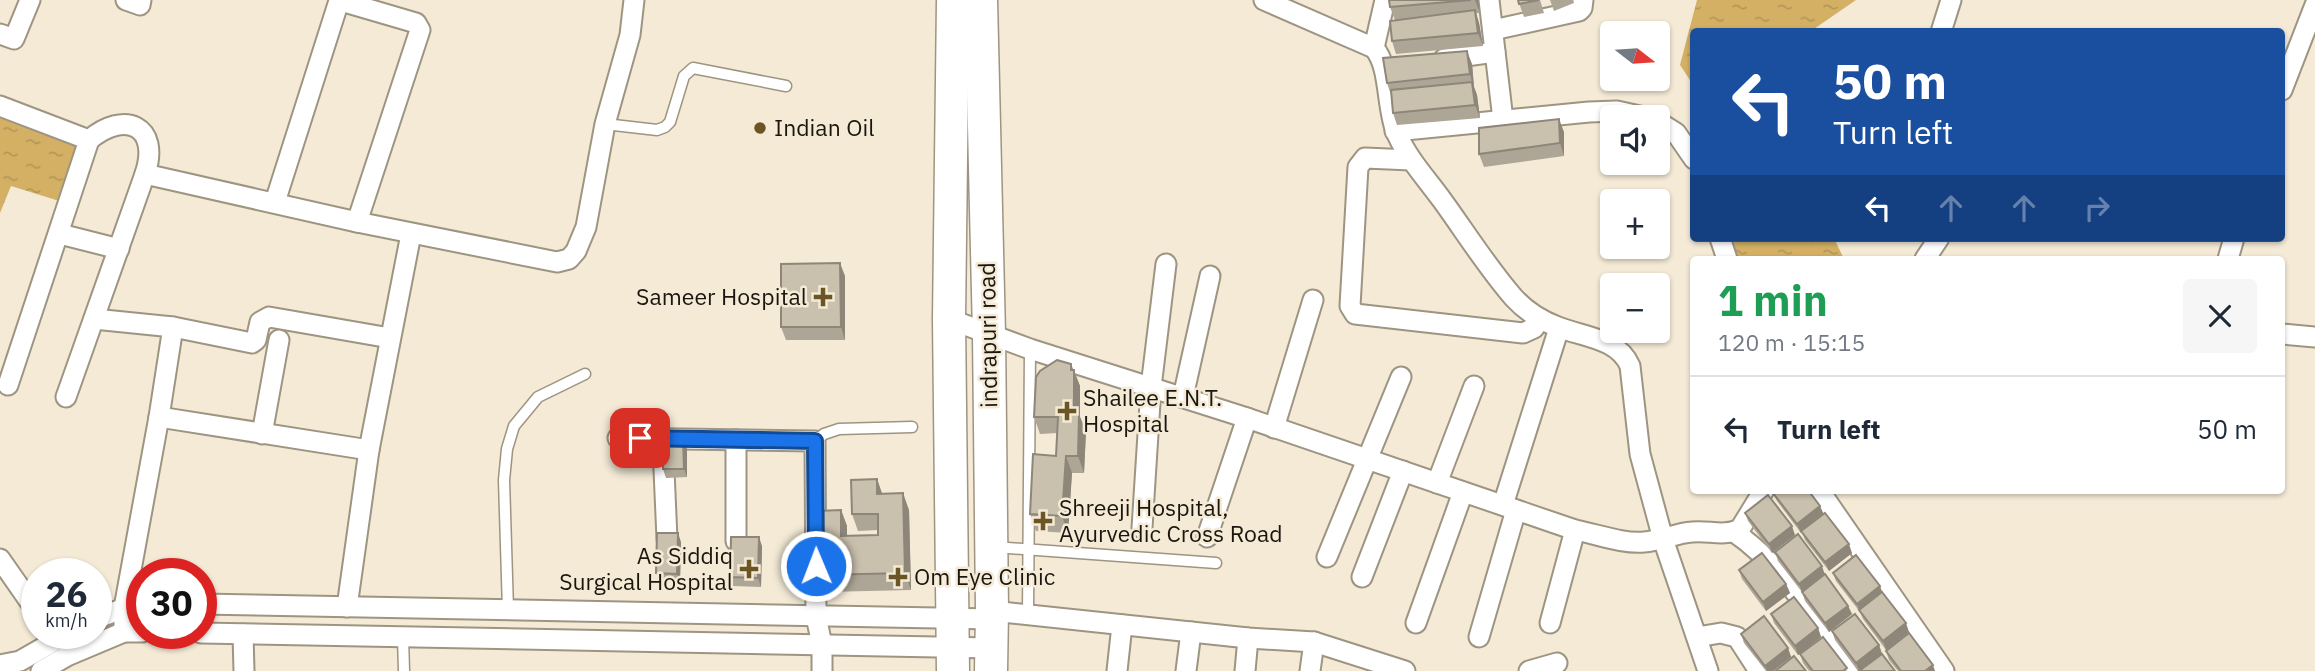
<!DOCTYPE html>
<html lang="en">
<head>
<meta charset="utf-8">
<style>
	body { margin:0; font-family:"IBM Plex Sans",sans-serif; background:#f6f6f7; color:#1f2937; height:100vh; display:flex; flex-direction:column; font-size:26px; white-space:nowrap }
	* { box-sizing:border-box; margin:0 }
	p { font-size:23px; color:#747a83 }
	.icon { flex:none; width:38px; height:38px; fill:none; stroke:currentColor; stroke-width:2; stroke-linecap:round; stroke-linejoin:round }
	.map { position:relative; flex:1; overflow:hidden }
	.details { position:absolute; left:1690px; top:256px; width:595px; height:238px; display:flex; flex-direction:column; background:#fff; border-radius:7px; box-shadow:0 2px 5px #0004 }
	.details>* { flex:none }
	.hud { position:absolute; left:1690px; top:28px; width:595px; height:214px; border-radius:7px; box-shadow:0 2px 5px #0004; background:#1a4fa0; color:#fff; overflow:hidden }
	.needle { width:46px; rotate:107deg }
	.controls { position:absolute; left:1600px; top:21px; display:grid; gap:14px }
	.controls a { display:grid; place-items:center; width:70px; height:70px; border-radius:7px; background:#fff; box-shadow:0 2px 5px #0004; font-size:35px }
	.speed { position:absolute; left:21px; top:558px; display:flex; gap:14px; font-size:35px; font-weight:700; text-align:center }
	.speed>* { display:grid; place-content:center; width:91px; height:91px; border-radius:50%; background:#fff; box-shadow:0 2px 5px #0004; line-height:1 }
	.speed small { font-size:18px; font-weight:400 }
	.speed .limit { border:10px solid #d22; background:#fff; color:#111 }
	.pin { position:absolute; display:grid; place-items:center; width:60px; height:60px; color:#fff; margin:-30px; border-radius:14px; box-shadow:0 4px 10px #0006 }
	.me { position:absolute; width:77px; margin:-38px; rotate:359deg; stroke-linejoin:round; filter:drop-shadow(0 0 5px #0008) }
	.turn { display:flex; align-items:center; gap:24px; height:147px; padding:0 28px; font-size:32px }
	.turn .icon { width:91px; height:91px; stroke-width:2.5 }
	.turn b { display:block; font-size:49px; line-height:60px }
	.lanes { display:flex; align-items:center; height:66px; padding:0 28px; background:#0003; justify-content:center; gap:35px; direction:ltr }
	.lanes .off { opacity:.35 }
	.round { display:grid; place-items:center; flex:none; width:74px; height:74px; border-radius:7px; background:#f6f6f7 }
	.headline { display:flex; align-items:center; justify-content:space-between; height:119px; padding:0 28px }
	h1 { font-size:42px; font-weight:700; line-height:52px; color:#1e9e55 }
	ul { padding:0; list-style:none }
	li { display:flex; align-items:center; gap:21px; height:105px; padding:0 28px; border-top:2px solid #e0e1e3 }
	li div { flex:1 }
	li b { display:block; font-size:26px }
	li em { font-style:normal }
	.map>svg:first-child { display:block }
</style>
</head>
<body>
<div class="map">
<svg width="2315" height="671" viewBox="0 0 2315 671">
	<defs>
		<pattern id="water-ripples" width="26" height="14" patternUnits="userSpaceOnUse" patternTransform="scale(1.75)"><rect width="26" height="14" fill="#d3b064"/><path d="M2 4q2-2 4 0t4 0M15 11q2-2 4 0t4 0" fill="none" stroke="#b59756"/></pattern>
	</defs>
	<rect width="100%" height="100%" fill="#f4ead6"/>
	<!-- water -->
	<g fill="url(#water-ripples)">
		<polygon points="1697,0 1856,0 1811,31 1694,32 1694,86 1680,65"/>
		<polygon points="0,110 79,136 69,204 11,186 0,213"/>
		<polygon points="1727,238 1834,238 1843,257 1733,259"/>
	</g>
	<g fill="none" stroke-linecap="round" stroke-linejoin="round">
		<defs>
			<g id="lane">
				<polyline points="605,124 657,130 665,127 670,122 684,76 693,68 786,86"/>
				<polyline points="815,441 824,434 839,429 912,427"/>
				<polyline points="995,547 1216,563"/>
				<polyline points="508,610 504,480 507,449 514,426 538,397 585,374"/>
				<polyline points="1028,613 1030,349"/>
				<polyline points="403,637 404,671"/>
			</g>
			<g id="street">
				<polyline points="126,0 140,5 141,0"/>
				<path d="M1264 0 1374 48C1391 67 1386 110 1397 134 1408 159 1426 178 1442 200 1466 233 1487 267 1514 298 1526 311 1542 321 1558 327 1583 337 1618 338 1630 366L1640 454 1663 539 1708 671"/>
				<polyline points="1489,0 1503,120"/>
				<polyline points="1493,30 1579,11 1582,8 1583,0"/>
				<polyline points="1941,32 1951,0"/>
				<polyline points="0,34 14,39 30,0"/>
				<polyline points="1374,48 1385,0"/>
				<polyline points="1444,59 1495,52"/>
				<polyline points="2282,90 2315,5"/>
				<polyline points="0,106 89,140 8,385"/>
				<polyline points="1657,121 1676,133 1694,159"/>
				<polyline points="1395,131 1589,112 1617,111 1644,117"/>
				<polyline points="1411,160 1365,158 1358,167 1350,306 1355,314 1523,333 1534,328 1540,319"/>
				<polyline points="145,174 357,222 420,30 416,23 344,2 338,4 275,202"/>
				<polyline points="357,222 557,262 569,259 576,251 586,227 605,124 630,35 634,0"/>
				<polyline points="60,234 119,249"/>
				<polyline points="1720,238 1727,259"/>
				<polyline points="1925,259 1939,238"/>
				<polyline points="2228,259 2234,238"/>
				<polyline points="94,319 173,327 159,417 124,608 124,632"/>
				<path d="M949 319 1030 349 1247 418 1575 530C1597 534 1622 544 1644 542 1661 541 1676 533 1692 532 1709 530 1723 537 1740 529L1764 490"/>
				<polyline points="173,327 252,343 256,340 260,322 269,317 390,338"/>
				<polyline points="2282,334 2315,337"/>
				<path d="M66 397 145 174C161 125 124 110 89 140"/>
				<polyline points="1183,397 1210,276"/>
				<polyline points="159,417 369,450 411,234"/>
				<polyline points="1274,428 1313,300"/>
				<polyline points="262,434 279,340"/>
				<polyline points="618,438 815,441 816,616 822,645 822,671"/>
				<polyline points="663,447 667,539"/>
				<polyline points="1437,483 1474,386"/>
				<polyline points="1819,490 1944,671"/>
				<polyline points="1503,505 1559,328"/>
				<polyline points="1142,528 1151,387 1166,264"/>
				<path d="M1734 532C1784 566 1816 622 1852 671"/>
				<polyline points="1207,537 1247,418"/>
				<polyline points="736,541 736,440"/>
				<polyline points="1327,557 1401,377"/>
				<polyline points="0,559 37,612"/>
				<polyline points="1362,577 1403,471"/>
				<polyline points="201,604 992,619"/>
				<polyline points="347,607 369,450"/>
				<polyline points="992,611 1248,638 1314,642 1405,671"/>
				<polyline points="96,619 124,608 142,604"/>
				<polyline points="1416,623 1463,492"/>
				<polyline points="1550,623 1575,530"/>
				<polyline points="201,633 992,648"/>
				<polyline points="243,634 244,671"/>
				<polyline points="1479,637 1516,510"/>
				<polyline points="1697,637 1721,633 1737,637 1759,671"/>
				<polyline points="0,665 20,661 67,634"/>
				<polyline points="41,671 67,656 124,632 142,632"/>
				<polyline points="1117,671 1122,625"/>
				<polyline points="1186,671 1191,632"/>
				<polyline points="1245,671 1248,638"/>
				<polyline points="1310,671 1314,642"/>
				<polyline points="1529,671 1557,663"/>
			</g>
			<g id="primary">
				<polyline points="953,0 949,319 953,671"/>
				<polyline points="981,0 989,334 992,611 991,671"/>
			</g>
		</defs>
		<!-- lane casing -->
		<use href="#lane" stroke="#9d9482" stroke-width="13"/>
		<!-- street casing -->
		<use href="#street" stroke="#9d9482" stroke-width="23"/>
		<!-- primary casing -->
		<use href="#primary" stroke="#9d9482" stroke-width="35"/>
		<!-- lane -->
		<use href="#lane" stroke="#fff" stroke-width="10"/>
		<!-- street -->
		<use href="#street" stroke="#fff" stroke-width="19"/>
		<!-- primary -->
		<use href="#primary" stroke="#fff" stroke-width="32"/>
	</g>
	<!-- wall -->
	<g fill="#ada595">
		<polygon points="1389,0 1478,0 1480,13 1476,13 1479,23 1483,46 1396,54 1392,41 1395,20 1390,7"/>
		<polygon points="1518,0 1540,0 1544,13 1524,17"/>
		<polygon points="1550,0 1573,0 1574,3 1554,11"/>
		<polygon points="1472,64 1474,87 1477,95 1480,118 1397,125 1393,113 1391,95 1387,83"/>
		<polygon points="1564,132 1564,156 1484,167 1479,154"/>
		<polygon points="845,276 845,340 786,340 781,327"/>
		<polygon points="1073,370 1074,370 1080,386 1080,417 1086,431 1084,473 1072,473 1068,533 1036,531 1030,514 1056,456 1057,433 1040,434 1034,417"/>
		<polygon points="687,448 687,477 666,478 663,469"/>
		<polygon points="877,479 882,494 909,510 911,590 825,592 819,575 841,510 847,526 847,536 878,535 878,530 858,531 852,514"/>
		<polygon points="1773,493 1820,506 1823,514 1852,553 1829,571 1805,540 1802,532 1801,533 1777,501"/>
		<polygon points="1745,513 1795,535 1772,553 1748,521"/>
		<polygon points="681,542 680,582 660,582 656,573"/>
		<polygon points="762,546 761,587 733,586 730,577"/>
		<polygon points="1775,552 1825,575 1848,606 1852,614 1829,632 1805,601 1802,592 1778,561"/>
		<polygon points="1739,570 1786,584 1790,593 1766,611 1742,579"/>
		<polygon points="1833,573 1880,586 1882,592 1909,632 1886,650 1863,619 1860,612 1836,581"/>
		<polygon points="1771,614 1818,628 1821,637 1798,655 1774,623"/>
		<polygon points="1832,631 1879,645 1882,654 1858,671 1835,640"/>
		<polygon points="1741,634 1788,648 1791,657 1773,671 1766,671 1744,643"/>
		<polygon points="1886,651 1935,671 1898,671 1889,660"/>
		<polygon points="1800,654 1848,671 1809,671 1803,663"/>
	</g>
	<!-- shaded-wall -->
	<g fill="#8d8679">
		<polygon points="1475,0 1478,0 1480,13"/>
		<polygon points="1475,10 1479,23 1483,46 1478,33"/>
		<polygon points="1467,51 1472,64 1474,87 1477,95 1480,118 1475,105 1472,82 1470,74"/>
		<polygon points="1559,119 1564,132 1564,156 1560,143"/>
		<polygon points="840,263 845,276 845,340 841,327"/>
		<polygon points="1071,364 1080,386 1080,417 1086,431 1084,473 1078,456"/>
		<polygon points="683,439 687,448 687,477 684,469"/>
		<polygon points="1066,456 1072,473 1068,533 1062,516"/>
		<polygon points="877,479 883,496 877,494"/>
		<polygon points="903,493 909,510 911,590 905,573"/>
		<polygon points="1820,506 1824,515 1801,533 1797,524"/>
		<polygon points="841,510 847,526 847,552 841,536"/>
		<polygon points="1792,526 1795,535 1772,553 1769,544"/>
		<polygon points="678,533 681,542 680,582 677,574"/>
		<polygon points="759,537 762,546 761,587 758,578"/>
		<polygon points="1849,544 1852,553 1829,571 1825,562"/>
		<polygon points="1822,566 1825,575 1802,592 1799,584"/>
		<polygon points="1786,584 1790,593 1766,611 1763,602"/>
		<polygon points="1880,586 1883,595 1859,610 1860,613 1857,604"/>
		<polygon points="1848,606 1852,614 1829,632 1825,623"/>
		<polygon points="1906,623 1909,632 1886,650 1883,641"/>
		<polygon points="1818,628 1821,637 1798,655 1795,646"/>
		<polygon points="1879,645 1882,654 1859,671 1856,663"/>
		<polygon points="1788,648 1791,657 1773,671 1767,671 1765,666"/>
		<polygon points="1933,665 1935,671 1925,671"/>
	</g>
	<!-- building -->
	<g fill="#c9c0ad" stroke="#8d8679" stroke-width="2">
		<polygon points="1389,0 1471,0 1390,7"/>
		<polygon points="1518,0 1539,0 1519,4"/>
		<polygon points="1475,10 1478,33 1392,41 1390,21"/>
		<polygon points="1467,51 1470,74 1387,83 1383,58"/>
		<polygon points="1472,82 1475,105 1393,113 1391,90"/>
		<polygon points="1559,119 1560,143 1479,154 1479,128"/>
		<polygon points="840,263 841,327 781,327 781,264"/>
		<polygon points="1057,360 1071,364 1071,370 1074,370 1074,414 1079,415 1078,456 1066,456 1062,516 1030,514 1033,454 1056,456 1058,417 1034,417 1036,377 1040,371"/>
		<polygon points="663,439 683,439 684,469 663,469"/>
		<polygon points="877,479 877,494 903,493 905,573 819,575 817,511 841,510 841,536 878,535 878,514 852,514 851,480"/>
		<polygon points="1777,490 1808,490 1820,506 1797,524 1773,493"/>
		<polygon points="1768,495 1792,526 1769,544 1745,513"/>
		<polygon points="1825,513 1849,544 1825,562 1801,531"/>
		<polygon points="657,533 678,533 677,574 656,573"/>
		<polygon points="1798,534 1822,566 1799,584 1775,552"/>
		<polygon points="731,537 759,537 758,578 730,577"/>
		<polygon points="1762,553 1786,584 1763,602 1739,570"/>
		<polygon points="1856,555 1880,586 1857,604 1833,573"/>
		<polygon points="1825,574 1848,606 1825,623 1802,592"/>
		<polygon points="1882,592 1906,623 1883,641 1859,610"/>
		<polygon points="1794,597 1818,628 1795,646 1771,614"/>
		<polygon points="1855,614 1879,645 1856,663 1832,631"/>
		<polygon points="1764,616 1788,648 1765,666 1741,634"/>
		<polygon points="1909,633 1933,665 1925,671 1901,671 1886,651"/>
		<polygon points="1823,637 1847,668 1843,671 1813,671 1800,654"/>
		<polygon points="1882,654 1895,671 1859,671"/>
		<polygon points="1794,656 1806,671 1775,671"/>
	</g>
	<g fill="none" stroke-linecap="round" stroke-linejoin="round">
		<defs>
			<polyline id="route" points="640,438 815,441 816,566"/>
		</defs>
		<!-- route casing -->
		<use href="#route" stroke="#114b97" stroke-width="18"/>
		<!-- route -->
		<use href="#route" stroke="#1a73e8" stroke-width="12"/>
	</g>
	<!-- markers -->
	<g fill="#6b5525" stroke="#f4ead6" stroke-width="2.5">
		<circle cx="760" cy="128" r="7"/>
		<path d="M819.5 286.5h7v7h7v7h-7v7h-7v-7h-7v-7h7z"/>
		<path d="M1063.5 400.5h7v7h7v7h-7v7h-7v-7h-7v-7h7z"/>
		<path d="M1039.5 510.5h7v7h7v7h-7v7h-7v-7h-7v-7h7z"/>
		<path d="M745.5 558.5h7v7h7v7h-7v7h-7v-7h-7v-7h7z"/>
		<path d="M894.5 566.5h7v7h7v7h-7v7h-7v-7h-7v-7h7z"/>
	</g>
	<g text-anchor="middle" stroke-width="5" stroke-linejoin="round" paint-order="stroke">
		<!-- poi labels -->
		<g font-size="23" fill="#1a160f" stroke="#f4ead6" text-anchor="start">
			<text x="774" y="136">Indian Oil</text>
			<text x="807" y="305" text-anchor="end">Sameer Hospital</text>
			<text x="1083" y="406">Shailee E.N.T.<tspan x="1083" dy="26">Hospital</tspan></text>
			<text x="1059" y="516">Shreeji Hospital,<tspan x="1059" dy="26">Ayurvedic Cross Road</tspan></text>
			<text x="733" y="564" text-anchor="end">As Siddiq<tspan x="733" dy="26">Surgical Hospital</tspan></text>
			<text x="914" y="585">Om Eye Clinic</text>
		</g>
		<!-- street labels -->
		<g font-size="23" fill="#1a160f" stroke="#f4ead6">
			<text transform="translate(988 335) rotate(-91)" y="8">indrapuri road</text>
		</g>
	</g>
</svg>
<div class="controls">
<a><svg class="needle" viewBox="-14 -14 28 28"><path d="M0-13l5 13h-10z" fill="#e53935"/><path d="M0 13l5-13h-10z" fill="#747a83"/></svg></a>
<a><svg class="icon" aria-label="sound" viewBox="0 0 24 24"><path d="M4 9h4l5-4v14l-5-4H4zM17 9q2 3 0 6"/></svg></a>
<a>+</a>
<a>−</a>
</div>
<div class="speed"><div>26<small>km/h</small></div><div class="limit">30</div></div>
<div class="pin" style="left:640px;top:438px;background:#d93025"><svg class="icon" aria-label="arrive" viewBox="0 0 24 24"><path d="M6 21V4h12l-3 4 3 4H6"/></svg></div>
<svg class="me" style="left:816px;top:566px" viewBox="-20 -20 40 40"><circle r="17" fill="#1a73e8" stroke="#fff" stroke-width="3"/><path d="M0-11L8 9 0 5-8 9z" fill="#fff"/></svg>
<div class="hud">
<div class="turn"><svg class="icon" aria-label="left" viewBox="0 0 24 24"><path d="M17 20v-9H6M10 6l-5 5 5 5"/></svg><div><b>50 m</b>Turn left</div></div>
<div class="lanes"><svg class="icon" aria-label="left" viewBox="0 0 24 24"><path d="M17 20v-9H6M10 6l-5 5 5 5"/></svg><svg class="icon off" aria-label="ahead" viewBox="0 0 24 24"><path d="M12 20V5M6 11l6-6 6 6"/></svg><svg class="icon off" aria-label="ahead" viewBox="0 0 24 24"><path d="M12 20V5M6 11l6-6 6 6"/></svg><svg class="icon off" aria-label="right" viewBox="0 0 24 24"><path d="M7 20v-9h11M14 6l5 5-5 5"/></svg></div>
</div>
<section class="details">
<div class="headline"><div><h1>1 min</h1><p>120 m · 15:15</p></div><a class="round"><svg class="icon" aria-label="close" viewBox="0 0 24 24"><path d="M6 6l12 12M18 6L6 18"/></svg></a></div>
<ul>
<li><svg class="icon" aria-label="left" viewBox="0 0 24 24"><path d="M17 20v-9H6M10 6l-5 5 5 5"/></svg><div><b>Turn left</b></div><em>50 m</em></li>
</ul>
</section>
</div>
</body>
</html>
